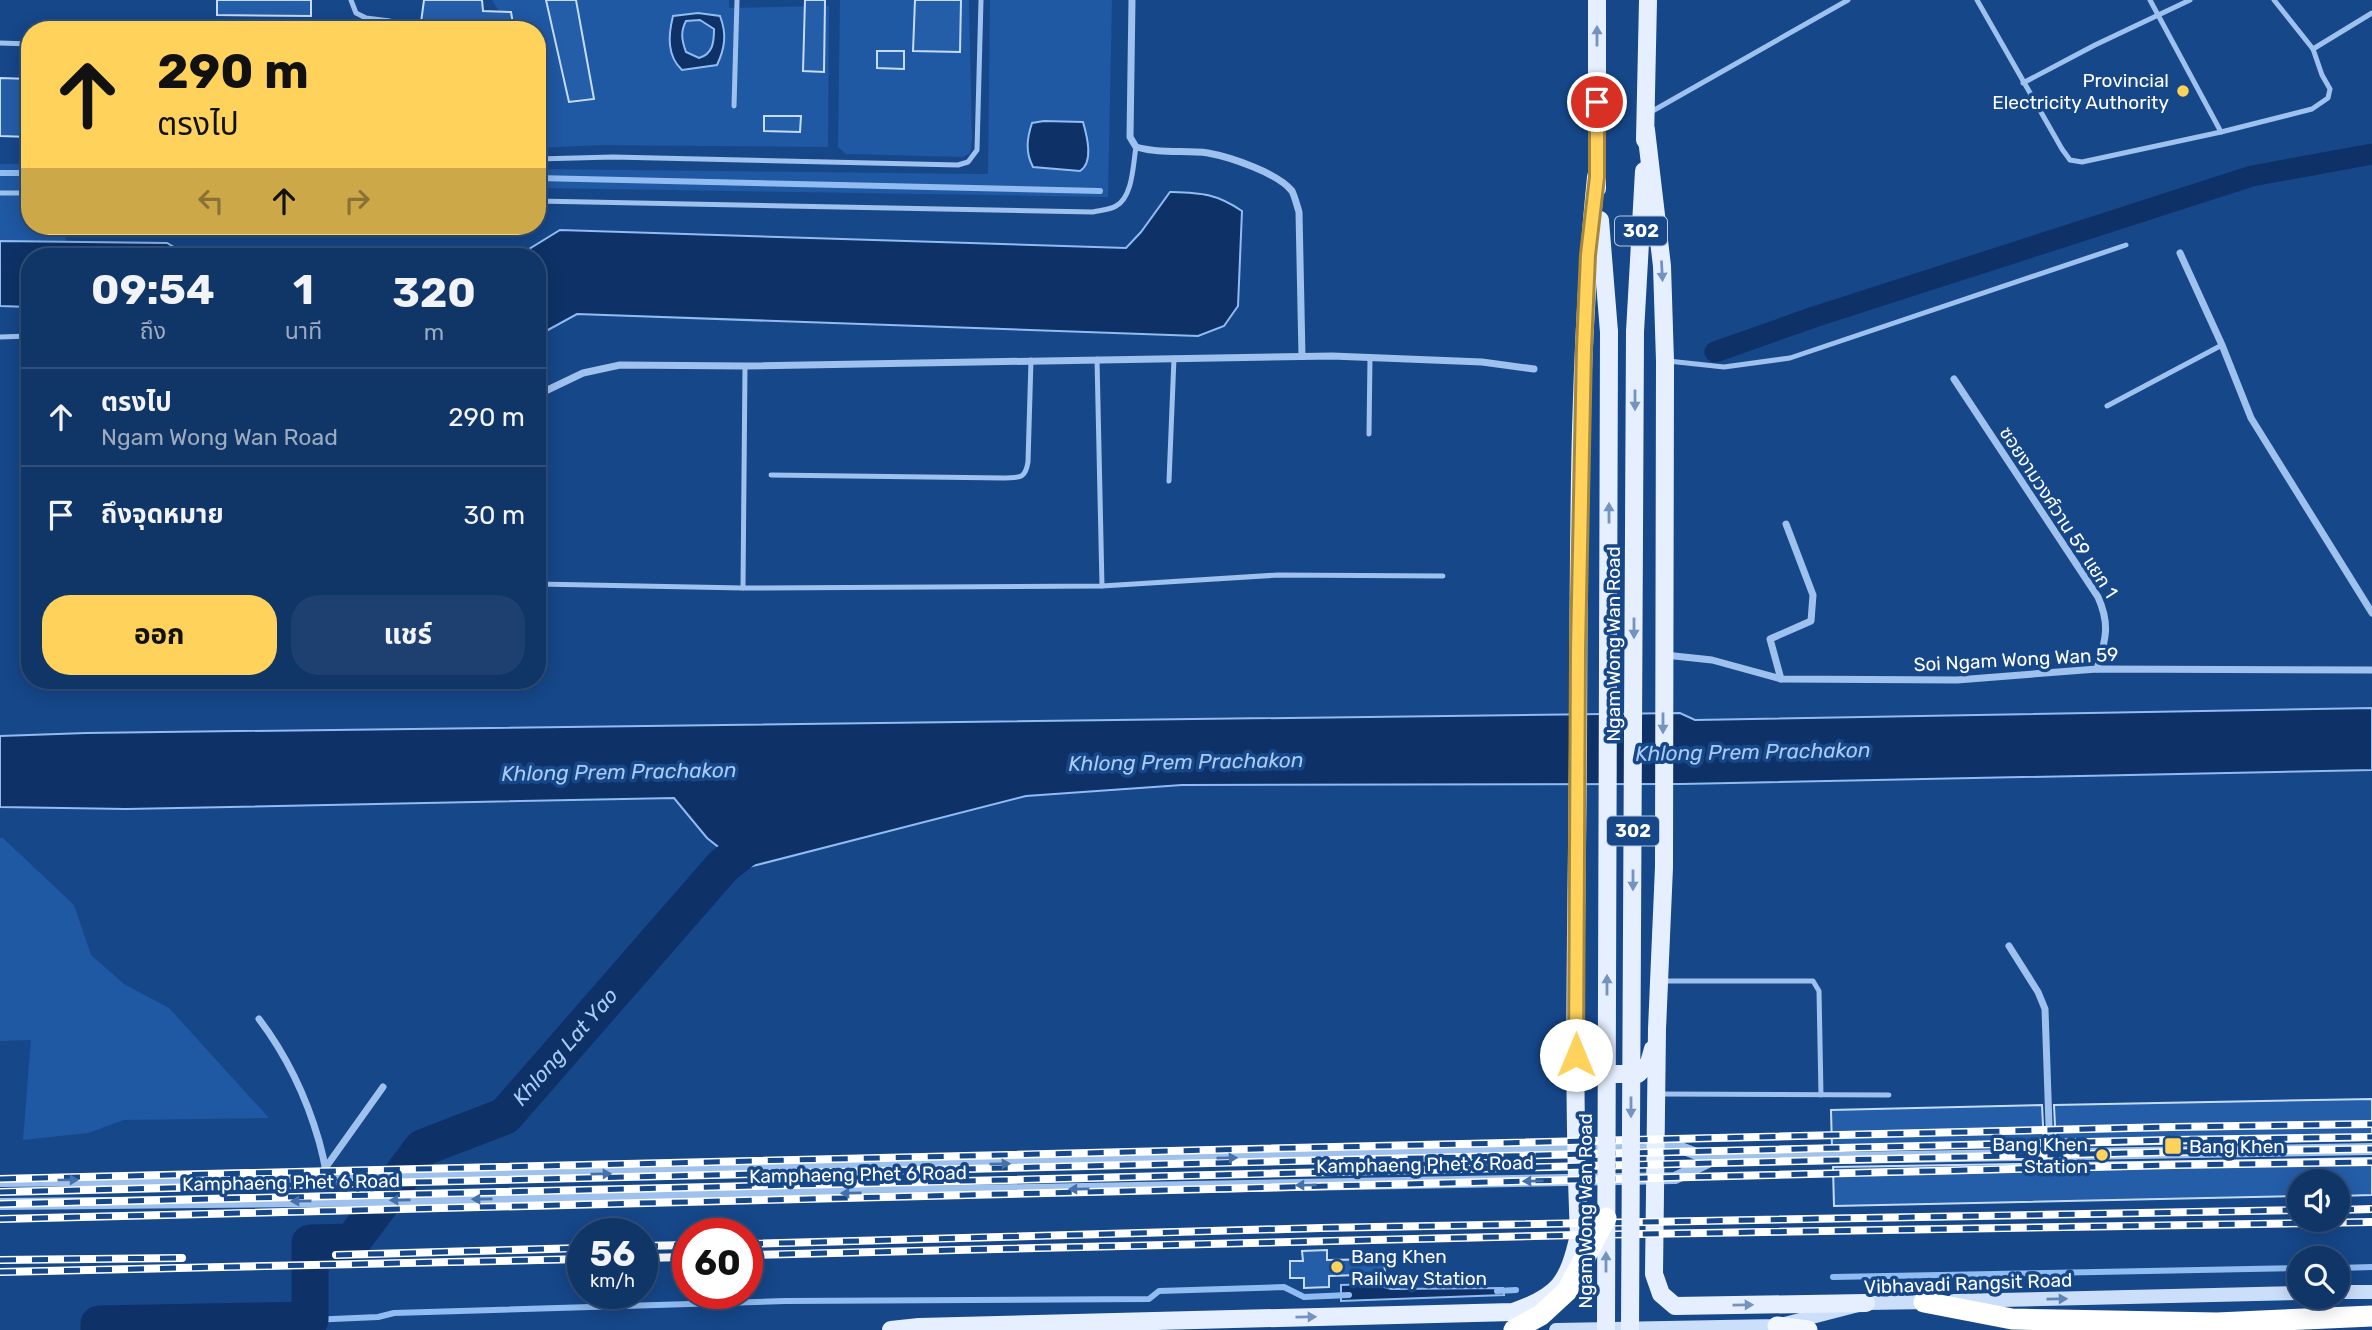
<!DOCTYPE html>
<html lang="th">
<head>
<meta charset="utf-8">
<style>
	body { margin:0; font-family:Rubik,"Noto Sans Thai",sans-serif; background:#1e4070; color:#f1f3f6; height:100vh; display:flex; flex-direction:column; font-size:26px; white-space:nowrap }
	* { box-sizing:border-box; margin:0 }
	p { font-size:23px; color:#9cabc0 }
	.icon { flex:none; width:38px; height:38px; fill:none; stroke:currentColor; stroke-width:2; stroke-linecap:round; stroke-linejoin:round }
	.map { position:relative; flex:1; overflow:hidden }
	.side { position:absolute; left:21px; top:248px; width:525px; height:441px; display:flex; flex-direction:column; background:#103567; border-radius:28px; box-shadow:0 4px 18px #0003,0 0 0 2px #30507b }
	.side>* { flex:none }
	.banner { position:absolute; left:21px; top:21px; width:525px; height:214px; border-radius:28px; box-shadow:0 4px 18px #0003,0 0 0 2px #30507b; background:#ffd25c; color:#111; overflow:hidden }
	.fabs { position:absolute; left:2287px; top:1169px; display:grid; gap:14px }
	.fabs a { display:grid; place-items:center; width:63px; height:63px; border-radius:50%; background:#103567; box-shadow:0 4px 18px #0003,0 0 0 2px #30507b; font-size:35px }
	.speed { position:absolute; left:567px; top:1218px; display:flex; gap:14px; font-size:35px; font-weight:700; text-align:center }
	.speed>* { display:grid; place-content:center; width:91px; height:91px; border-radius:50%; background:#103567; box-shadow:0 4px 18px #0003,0 0 0 2px #30507b; line-height:1 }
	.speed small { font-size:18px; font-weight:400 }
	.speed .limit { border:10px solid #d22; background:#fff; color:#111 }
	.pin { position:absolute; display:grid; place-items:center; width:60px; height:60px; color:#fff; margin:-30px; border:4px solid #fff; border-radius:50%; box-shadow:0 2px 7px #0007 }
	.me { position:absolute; width:77px; margin:-38px; rotate:0deg; stroke-linejoin:round; filter:drop-shadow(0 0 5px #0008) }
	.turn { display:flex; align-items:center; gap:24px; height:147px; padding:0 21px; font-size:32px }
	.turn .icon { width:91px; height:91px; stroke-width:2.5 }
	.turn b { display:block; font-size:49px; line-height:60px }
	.lanes { display:flex; align-items:center; height:66px; padding:0 21px; background:#0003; justify-content:center; gap:35px; direction:ltr }
	.lanes .off { opacity:.35 }
	.eta { display:flex; justify-content:space-evenly; align-items:center; height:119px; text-align:center }
	.eta b { font-size:42px; font-weight:700; line-height:49px }
	.action { display:flex; gap:14px; margin-top:auto; padding:14px 21px }
	.action a { flex:1; height:80px; border-radius:28px; background:#ffd25c; color:#111; font-size:28px; font-weight:700; line-height:80px; text-align:center }
	.action a+a { background:#1e4070; color:#f1f3f6 }
	ul { padding:0; list-style:none }
	li { display:flex; align-items:center; gap:21px; height:98px; padding:0 21px; border-top:2px solid #30507b }
	li div { flex:1 }
	li b { display:block; font-size:26px }
	li em { font-style:normal }
	.map>svg:first-child { display:block }
</style>
</head>
<body>
<div class="map">
<svg width="2372" height="1330" viewBox="0 0 2372 1330">
	<rect width="100%" height="100%" fill="#164789"/>
	<!-- green -->
	<g fill="#1f58a3">
		<polygon points="492,0 546,0 570,102 594,99 576,0 729,0 729,8 829,6 828,147 603,145 537,148 537,30 511,30"/>
		<polygon points="840,0 969,0 972,139 970,153 963,157 846,154 838,147"/>
		<polygon points="990,0 1112,0 1108,197 537,188 537,169 988,174"/>
		<polygon points="0,164 30,164 30,226 65,226 66,243 0,241"/>
		<polygon points="0,838 3,838 74,905 91,955 124,984 169,1008 269,1118 124,1120 88,1133 23,1140 31,1040 0,1041"/>
	</g>
	<!-- water -->
	<g fill="#0e3267" stroke="#90bcf1" stroke-width="2" fill-rule="evenodd">
		<path d="M698 13 720 16C727 34 725 48 717 65L682 70C667 56 668 36 673 16ZM700 20 714 29C714 42 713 54 699 58L686 52C682 41 680 32 686 21Z"/>
		<path d="M1044 121 1083 122C1087 136 1094 162 1080 171L1033 167C1025 152 1027 138 1032 123Z"/>
		<path d="M1170 192C1201 193 1215 193 1242 211L1238 306 1224 326 1198 336 577 314 537 336V257H516L560 230 1126 248 1141 232Z"/>
		<polygon points="0,241 167,243 191,257 30,257 30,307 0,306"/>
		<polygon points="2372,708 2372,770 1681,784 1182,785 1026,796 745,868 707,838 674,798 126,809 0,807 0,736 86,733 1680,713 1695,720"/>
		<polygon points="1374,1284 1391,1289 1503,1288 1504,1295 1341,1301 1341,1285"/>
	</g>
	<g fill="none" stroke-linecap="round" stroke-linejoin="round">
		<!-- stream -->
		<g stroke="#90bcf1" stroke-width="6">
			<polyline points="0,173 30,173"/>
			<polyline points="537,178 1100,191"/>
			<polyline points="2338,1268 2372,1267"/>
			<polyline points="1833,1277 2300,1268"/>
			<polyline points="1497,1291 1516,1290"/>
			<polyline points="310,1320 378,1317 394,1313 785,1301 1149,1299 1159,1291 1284,1287 1304,1297 1349,1295"/>
		</g>
		<!-- canal -->
		<polyline stroke="#0e3267" stroke-width="21" points="1715,352 1814,317 2252,176 2372,154"/>
		<!-- river -->
		<path stroke="#0e3267" stroke-width="37" id="s1" d="M99 1330V1324L310 1320V1243L352 1242 422 1148 505 1116 723 866 756 840 772 831"/>
	</g>
	<!-- building -->
	<g fill="#245da8" stroke="#c4dcfa" stroke-width="2">
		<polygon points="217,0 311,0 311,16 217,15"/>
		<polygon points="424,0 482,0 483,11 511,12 514,30 420,30"/>
		<polygon points="546,0 576,0 594,99 569,102"/>
		<polygon points="805,0 825,0 824,72 803,71"/>
		<polygon points="915,0 961,0 960,52 913,51"/>
		<polygon points="877,51 904,51 904,69 877,68"/>
		<polygon points="0,78 30,79 30,137 0,136"/>
		<polygon points="764,116 801,116 800,132 764,131"/>
		<polygon points="2372,1099 2372,1140 2056,1146 2054,1105"/>
		<polygon points="2042,1105 2044,1146 1832,1149 1831,1110"/>
		<polygon points="2372,1158 2372,1195 2338,1196 2338,1181 2300,1181 2300,1196 1834,1206 1833,1167"/>
		<polygon points="1327,1250 1327,1260 1384,1259 1385,1274 1329,1276 1329,1287 1304,1288 1304,1278 1290,1278 1290,1261 1303,1261 1302,1251"/>
	</g>
	<g fill="none" stroke-linecap="round" stroke-linejoin="round">
		<!-- service -->
		<g stroke="#9ec1ee" stroke-width="5">
			<polyline points="351,0 356,13 366,18 390,21 395,30"/>
			<polyline points="1977,0 2062,149 2070,160 2082,162 2221,132 2312,109 2328,98 2330,89 2322,75 2313,49 2274,0"/>
			<polyline points="2150,0 2221,132"/>
			<polyline points="0,43 30,44"/>
			<polyline points="2313,49 2372,13"/>
			<polyline points="2023,83 2095,45 2190,0"/>
			<polyline points="734,106 737,0"/>
			<polyline points="1649,113 1848,0"/>
			<polyline points="537,159 613,157 958,165 968,162 977,150 981,0"/>
			<polyline points="0,193 30,193"/>
			<path d="M537 201 1093 212C1101 210 1109 210 1116 206 1133 197 1133 164 1136 147"/>
			<polyline points="0,337 30,336"/>
			<polyline points="1668,361 1724,367 1790,358 2126,245"/>
			<polyline points="2107,406 2222,345"/>
			<polyline points="1369,434 1370,357"/>
			<path d="M771 475 1004 478C1019 477 1025 480 1028 462L1031 360"/>
			<polyline points="1169,481 1174,358"/>
			<polyline points="537,584 743,588 1102,586 1097,359"/>
			<polyline points="1102,586 1278,575 1443,576"/>
			<polyline points="743,588 745,366"/>
			<polyline points="1663,981 1813,981 1819,991 1821,1095"/>
			<polyline points="1660,1094 1889,1095"/>
		</g>
		<!-- minor -->
		<g stroke="#9ec1ee" stroke-width="7">
			<path d="M1132 0 1130 137 1136 147C1160 154 1184 150 1208 153 1230 157 1278 173 1292 191 1295 197 1297 206 1299 212L1302 356"/>
			<polyline points="2180,253 2222,345 2251,418 2372,613"/>
			<path d="M1954 379 2098 597C2111 626 2105 641 2097 669"/>
			<polyline points="537,395 583,373 620,365 745,366 1332,356 1482,362 1534,369"/>
			<polyline points="1665,655 1712,660 1781,679 1957,680 2097,669 2372,670"/>
			<polyline points="1781,679 1770,639 1811,621 1813,595 1786,524"/>
			<polyline points="2009,946 2038,992 2045,1009 2050,1155"/>
			<path d="M259 1019C287 1056 306 1096 319 1141 322 1153 326 1165 326 1178"/>
			<polyline points="326,1167 383,1087"/>
		</g>
		<!-- tertiary -->
		<g stroke="#9ec1ee" stroke-width="12">
			<polyline points="0,1181 533,1176 1676,1146 1712,1160 2372,1149"/>
			<polyline points="0,1204 534,1199 1675,1178 1712,1160"/>
		</g>
		<!-- secondary -->
		<g stroke="#ccdffa" stroke-width="14">
			<polyline points="2338,1292 2372,1292"/>
			<polyline points="1954,1301 2300,1293"/>
			<polyline points="1556,1330 1777,1326 1866,1303 1931,1302"/>
		</g>
		<!-- primary -->
		<g stroke="#e6efff" stroke-width="18">
			<polyline points="1597,0 1597,189"/>
			<polyline points="1646,130 1662,266 1665,361 1664,867 1657,1029 1654,1274 1661,1294 1675,1306 1866,1303"/>
			<polyline points="1645,140 1648,0"/>
			<polyline points="1600,220 1609,332"/>
			<polyline points="1635,332 1644,171"/>
			<polyline points="1580,1048 1584,1063 1594,1074 1638,1074 1649,1063 1653,1049"/>
			<path d="M891 1330 919 1327 1513 1312C1560 1296 1568 1282 1579 1235 1572 1073 1577 909 1578 746 1579 557 1577 366 1596 177"/>
		</g>
		<!-- trunk -->
		<polyline stroke="#f2f7ff" stroke-width="19" points="1777,1326 1808,1330"/>
		<!-- motorway -->
		<polyline stroke="#fff" stroke-width="21" points="1924,1302 2012,1319 2217,1323 2372,1316"/>
		<defs>
			<g id="rail">
				<polyline points="0,1179 2172,1127 2372,1124"/>
				<polyline points="0,1192 2173,1140 2372,1137"/>
				<polyline points="0,1204 2173,1152 2372,1149"/>
				<polyline points="2338,1210 2372,1209"/>
				<polyline points="0,1219 2173,1165 2372,1162"/>
				<polyline points="747,1244 1321,1228 2300,1210"/>
				<polyline points="642,1246 688,1245"/>
				<polyline points="336,1255 583,1248"/>
				<polyline points="747,1255 1579,1235 2372,1222"/>
				<polyline points="642,1258 688,1257"/>
				<polyline points="0,1260 182,1258"/>
				<polyline points="0,1272 583,1259"/>
			</g>
		</defs>
		<!-- rail casing -->
		<use href="#rail" stroke="#fff" stroke-width="8"/>
		<!-- rail -->
		<use href="#rail" stroke="#164789" stroke-width="5" stroke-dasharray="16" stroke-linecap="butt"/>
		<!-- primary-bridge -->
		<g stroke="#e6efff" stroke-width="18">
			<polyline points="1606,1330 1609,332"/>
			<polyline points="1630,1330 1635,332"/>
		</g>
		<!-- motorway-bridge -->
		<polyline stroke="#fff" stroke-width="21" points="1514,1330 1541,1315 1567,1291 1606,1218"/>
	</g>
	<!-- one-way arrows -->
	<defs><path id="oneway-solid" d="M-6-.8H1V-3.2L6.5 0L1 3.2V.8H-6Z" transform="scale(1.75)"/></defs>
	<g fill="#7493be">
		<use href="#oneway-solid" transform="translate(1597 36) rotate(-90)"/>
		<use href="#oneway-solid" transform="translate(1662 271) rotate(87)"/>
		<use href="#oneway-solid" transform="translate(1635 400) rotate(90)"/>
		<use href="#oneway-solid" transform="translate(1609 513) rotate(-90)"/>
		<use href="#oneway-solid" transform="translate(1634 628) rotate(90)"/>
		<use href="#oneway-solid" transform="translate(1663 723) rotate(90)"/>
		<use href="#oneway-solid" transform="translate(1633 880) rotate(90)"/>
		<use href="#oneway-solid" transform="translate(1607 985) rotate(-90)"/>
		<use href="#oneway-solid" transform="translate(1631 1107) rotate(90)"/>
		<use href="#oneway-solid" transform="translate(1606 1262) rotate(-90)"/>
		<use href="#oneway-solid" transform="translate(1743 1305) rotate(-1)"/>
		<use href="#oneway-solid" transform="translate(1306 1317) rotate(-1)"/>
	</g>
	<g fill="#4672ac">
		<use href="#oneway-solid" transform="translate(1227 1158) rotate(-1)"/>
		<use href="#oneway-solid" transform="translate(1000 1164) rotate(-1)"/>
		<use href="#oneway-solid" transform="translate(601 1174) rotate(-1)"/>
		<use href="#oneway-solid" transform="translate(68 1180) rotate(-1)"/>
		<use href="#oneway-solid" transform="translate(1533 1181) rotate(179)"/>
		<use href="#oneway-solid" transform="translate(1306 1185) rotate(179)"/>
		<use href="#oneway-solid" transform="translate(1079 1189) rotate(179)"/>
		<use href="#oneway-solid" transform="translate(851 1193) rotate(179)"/>
		<use href="#oneway-solid" transform="translate(482 1199) rotate(179)"/>
		<use href="#oneway-solid" transform="translate(400 1200) rotate(179)"/>
		<use href="#oneway-solid" transform="translate(301 1201) rotate(179)"/>
	</g>
	<use fill="#5f84b6" href="#oneway-solid" transform="translate(2057 1299) rotate(-1)"/>
	<g fill="none" stroke-linecap="round" stroke-linejoin="round">
		<defs>
			<polyline id="route" points="1576,1055 1578,650 1584,348 1588,255 1597,177 1597,102"/>
		</defs>
		<!-- route casing -->
		<use href="#route" stroke="#a6883c" stroke-width="18"/>
		<!-- route -->
		<use href="#route" stroke="#ffd25c" stroke-width="12"/>
	</g>
	<!-- markers -->
	<g fill="#ffd25c" stroke="#164789" stroke-width="2.5">
		<circle cx="2183" cy="91" r="7"/>
		<rect x="2164" y="1137" width="18" height="18" rx="3.5"/>
		<circle cx="2102" cy="1155" r="7"/>
		<circle cx="1337" cy="1267" r="7"/>
	</g>
	<g text-anchor="middle" stroke-width="7" stroke-linejoin="round" paint-order="stroke">
		<!-- shield labels -->
		<g fill="#164789" stroke="#b9c8dc" stroke-width="2">
			<rect x="1615" y="216.5" width="52" height="29" rx="5"/>
			<rect x="1607" y="816.5" width="52" height="29" rx="5"/>
		</g>
		<g font-size="18" font-weight="bold" fill="#fff">
			<text x="1641" y="237">302</text>
			<text x="1633" y="837">302</text>
		</g>
		<!-- poi labels -->
		<g font-size="19" fill="#fff" stroke="#164789" text-anchor="end">
			<text x="2169" y="87">Provincial<tspan x="2169" dy="22">Electricity Authority</tspan></text>
			<text x="2088" y="1151">Bang Khen<tspan x="2088" dy="22">Station</tspan></text>
			<text x="2189" y="1153" text-anchor="start">Bang Khen</text>
			<text x="1351" y="1263" text-anchor="start">Bang Khen<tspan x="1351" dy="22">Railway Station</tspan></text>
		</g>
		<!-- street labels -->
		<g font-size="19" fill="#fff" stroke="#164789">
			<text transform="translate(2059 512) rotate(57)" y="7">ซอยงามวงศ์วาน 59 แยก 1</text>
			<text transform="translate(1613 644) rotate(-90)" y="7">Ngam Wong Wan Road</text>
			<text transform="translate(2016 659) rotate(-3)" y="7">Soi Ngam Wong Wan 59</text>
			<text transform="translate(1425 1164) rotate(-1)" y="7">Kamphaeng Phet 6 Road</text>
			<text transform="translate(858 1174) rotate(-1)" y="7">Kamphaeng Phet 6 Road</text>
			<text transform="translate(291 1182) rotate(-1)" y="7">Kamphaeng Phet 6 Road</text>
			<text transform="translate(1585 1211) rotate(-90)" y="7">Ngam Wong Wan Road</text>
			<text transform="translate(1968 1283) rotate(-2)" y="7">Vibhavadi Rangsit Road</text>
		</g>
		<!-- water labels -->
		<g font-size="21" font-style="italic" fill="#aacbf6" stroke="#164789">
			<text transform="translate(1753 752) rotate(-1)" y="7">Khlong Prem Prachakon</text>
			<text transform="translate(1186 762) rotate(-1)" y="7">Khlong Prem Prachakon</text>
			<text transform="translate(619 772) rotate(-1)" y="7">Khlong Prem Prachakon</text>
			<text dy="7" stroke="none"><textPath href="#s1" startOffset="634">Khlong Lat Yao</textPath></text>
		</g>
	</g>
</svg>
<div class="fabs">
<a><svg class="icon" aria-label="sound" viewBox="0 0 24 24"><path d="M4 9h4l5-4v14l-5-4H4zM17 9q2 3 0 6"/></svg></a>
<a><svg class="icon" aria-label="search" viewBox="0 0 24 24"><circle cx="10" cy="10" r="6"/><path d="M15 15l6 6"/></svg></a>
</div>
<div class="speed"><div>56<small>km/h</small></div><div class="limit">60</div></div>
<div class="pin" style="left:1597px;top:102px;background:#d93025"><svg class="icon" aria-label="arrive" viewBox="0 0 24 24"><path d="M6 21V4h12l-3 4 3 4H6"/></svg></div>
<svg class="me" style="left:1576px;top:1055px" viewBox="-20 -20 40 40"><circle r="19" fill="#fff"/><path d="M0-13L10 11 0 6-10 11z" fill="#ffd25c"/></svg>
<div class="banner">
<div class="turn"><svg class="icon" aria-label="ahead" viewBox="0 0 24 24"><path d="M12 20V5M6 11l6-6 6 6"/></svg><div><b>290 m</b>ตรงไป</div></div>
<div class="lanes"><svg class="icon off" aria-label="left" viewBox="0 0 24 24"><path d="M17 20v-9H6M10 6l-5 5 5 5"/></svg><svg class="icon" aria-label="ahead" viewBox="0 0 24 24"><path d="M12 20V5M6 11l6-6 6 6"/></svg><svg class="icon off" aria-label="right" viewBox="0 0 24 24"><path d="M7 20v-9h11M14 6l5 5-5 5"/></svg></div>
</div>
<section class="side">
<div class="eta">
<div><b>09:54</b><p>ถึง</p></div>
<div><b>1</b><p>นาที</p></div>
<div><b>320</b><p>m</p></div>
</div>
<ul>
<li><svg class="icon" aria-label="ahead" viewBox="0 0 24 24"><path d="M12 20V5M6 11l6-6 6 6"/></svg><div><b>ตรงไป</b><p>Ngam Wong Wan Road</p></div><em>290 m</em></li>
<li><svg class="icon" aria-label="arrive" viewBox="0 0 24 24"><path d="M6 21V4h12l-3 4 3 4H6"/></svg><div><b>ถึงจุดหมาย</b></div><em>30 m</em></li>
</ul>
<div class="action"><a>ออก</a><a>แชร์</a></div>
</section>
</div>
</body>
</html>
